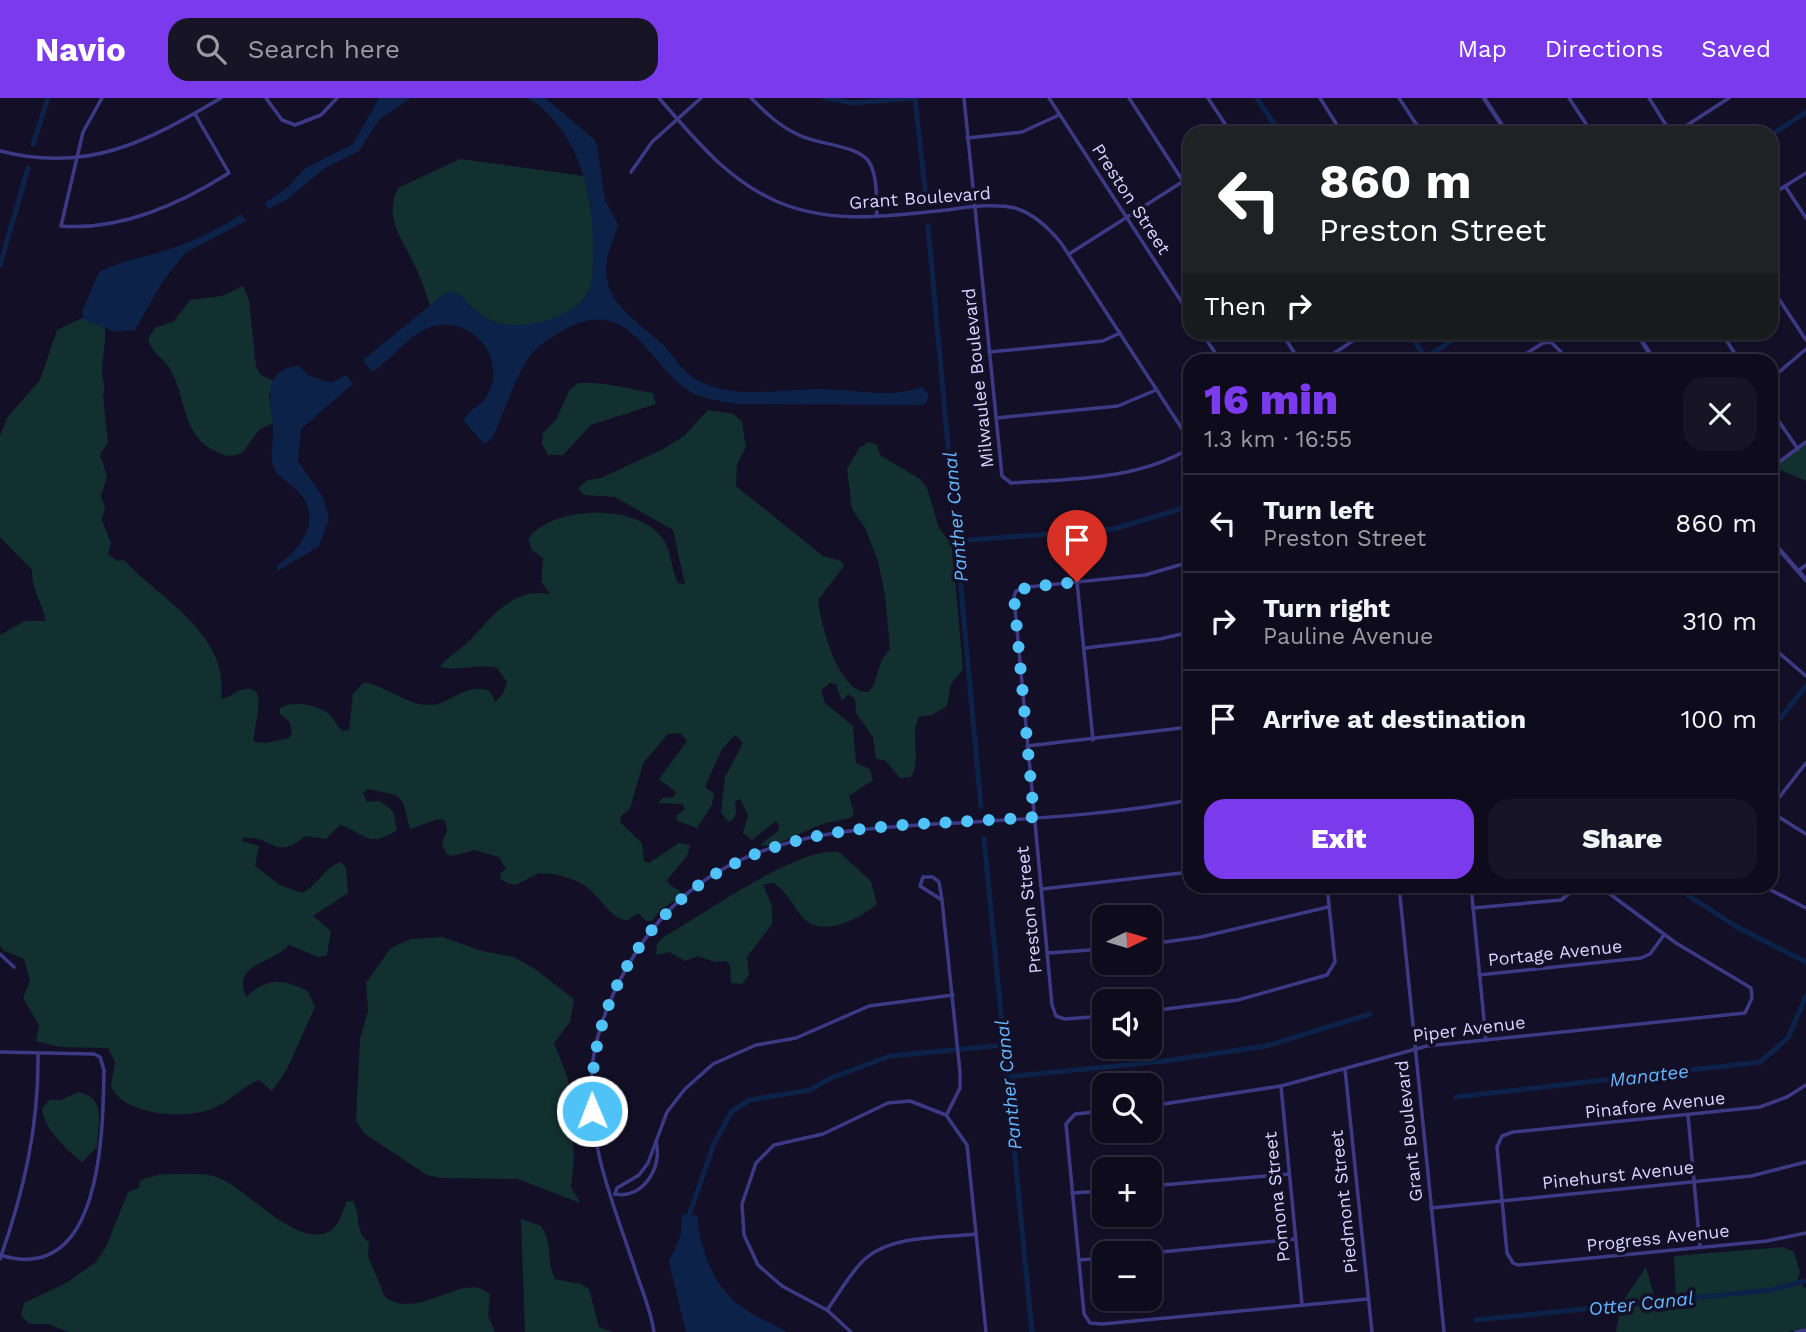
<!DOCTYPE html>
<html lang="en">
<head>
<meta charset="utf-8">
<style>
	body { margin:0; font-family:"Work Sans",sans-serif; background:#171425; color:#f1f3f6; height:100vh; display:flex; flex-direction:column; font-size:26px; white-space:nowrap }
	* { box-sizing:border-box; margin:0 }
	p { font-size:23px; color:#9b9ba3 }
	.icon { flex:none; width:38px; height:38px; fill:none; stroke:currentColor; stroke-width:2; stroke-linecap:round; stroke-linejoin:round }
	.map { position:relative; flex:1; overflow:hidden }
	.side { position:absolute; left:1183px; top:256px; width:595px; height:539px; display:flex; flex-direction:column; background:#0e0b1c; border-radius:21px; box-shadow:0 2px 5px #0004,0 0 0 2px #2e2b3b }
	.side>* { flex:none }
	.guide { position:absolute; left:1183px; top:28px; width:595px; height:214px; border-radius:21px; box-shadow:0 2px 5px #0004,0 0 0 2px #2e2b3b; background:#202124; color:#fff; overflow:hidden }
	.needle { width:46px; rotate:85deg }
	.controls { position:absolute; left:1092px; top:807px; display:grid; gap:14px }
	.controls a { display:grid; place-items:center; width:70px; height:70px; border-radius:14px; background:#0e0b1c; box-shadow:0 2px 5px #0004,0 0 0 2px #2e2b3b; font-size:35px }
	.pin { position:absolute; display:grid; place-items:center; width:60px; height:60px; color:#fff; margin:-72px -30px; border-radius:50% 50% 50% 0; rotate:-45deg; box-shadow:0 0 7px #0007 }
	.pin .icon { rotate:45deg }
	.me { position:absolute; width:77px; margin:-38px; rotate:359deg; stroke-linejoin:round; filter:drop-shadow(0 0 5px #0008) }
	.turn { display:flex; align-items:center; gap:24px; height:147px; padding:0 21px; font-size:32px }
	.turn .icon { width:91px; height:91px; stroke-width:2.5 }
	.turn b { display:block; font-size:49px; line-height:60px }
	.then { display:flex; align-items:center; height:66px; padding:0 21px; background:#0003; gap:14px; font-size:26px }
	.round { display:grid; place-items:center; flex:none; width:74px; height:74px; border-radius:21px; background:#171425 }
	.headline { display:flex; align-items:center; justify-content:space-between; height:119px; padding:0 21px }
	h1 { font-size:42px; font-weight:800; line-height:52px; color:#7c3aed }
	.button { display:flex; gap:14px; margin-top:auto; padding:14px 21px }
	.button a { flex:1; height:80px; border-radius:21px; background:#7c3aed; color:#fff; font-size:28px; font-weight:800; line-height:80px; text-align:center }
	.button a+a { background:#171425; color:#f1f3f6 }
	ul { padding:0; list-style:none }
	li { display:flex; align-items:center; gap:21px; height:98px; padding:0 21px; border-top:2px solid #2e2b3b }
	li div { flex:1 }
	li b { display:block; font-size:26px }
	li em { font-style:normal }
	header { display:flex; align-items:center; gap:42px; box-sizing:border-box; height:98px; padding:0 35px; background:#7c3aed; color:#fff }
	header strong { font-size:33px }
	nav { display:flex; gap:38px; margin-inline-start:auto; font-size:24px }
	.search { width:490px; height:63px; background:#171425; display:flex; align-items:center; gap:18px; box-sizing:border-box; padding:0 24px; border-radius:21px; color:#9b9ba3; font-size:26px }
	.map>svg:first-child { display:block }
</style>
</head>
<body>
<header>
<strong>Navio</strong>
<div class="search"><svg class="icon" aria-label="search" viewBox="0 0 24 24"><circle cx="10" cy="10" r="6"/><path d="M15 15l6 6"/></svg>Search here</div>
<nav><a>Map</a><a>Directions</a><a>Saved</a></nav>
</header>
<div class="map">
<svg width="1806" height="1234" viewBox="0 0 1806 1234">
	<rect width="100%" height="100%" fill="#130f26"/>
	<!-- green -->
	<g fill="#12302f">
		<path d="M460 61 584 78C591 107 601 162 590 190 578 221 526 234 497 225 481 220 470 208 459 196L445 195 430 208C425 192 420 177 412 162 400 137 384 118 398 90Z"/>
		<path d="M243 188 249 202 256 269 261 277 274 283 269 297 273 325 259 332 243 354C234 359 226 359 217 354 181 338 187 300 170 271 163 259 152 256 148 241L155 230 174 223 190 202 222 198Z"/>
		<path d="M82 220 105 230C106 245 103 256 102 270 101 281 107 288 103 298L108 345 100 356 107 379 101 398 105 410 102 422 111 445 108 456 117 463 124 462C161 502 230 536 221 601 229 600 233 595 241 592 273 582 251 632 254 644L265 645 289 640 292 635 289 623 280 616V610C293 602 318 607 329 616 335 621 336 628 343 633L349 632 353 596 363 585C377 583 407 607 428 607 450 608 464 583 490 593L495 604 503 596 507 584 497 570C478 565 454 575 440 568 450 557 463 550 473 539 495 516 513 490 550 496L541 483 543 460 532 452 528 441C551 407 642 404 665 444 671 455 672 473 678 485L685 486 673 432 615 399 584 397 578 390 588 382 601 380 663 351 684 338 708 312 734 316 742 324 746 349 737 366 736 388 823 458 841 463 844 468 818 502C821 526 838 595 868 594L873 589 882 561 890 551 885 497 878 463 865 430 852 411 847 371 860 349 869 344 877 347 880 357 920 381 927 390 939 430 952 447 963 571 951 586 947 608 932 617 919 619C909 638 922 660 911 679L900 680 885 662 876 661 873 639 856 615 855 601 848 596 842 603 836 586 830 585 821 592 825 605 853 628 856 665 870 671 873 682 849 698 854 715 851 720 822 726 772 748 760 747 778 733 779 727 776 723 752 742 743 735 748 717 740 701 735 704C736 713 738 718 729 724L721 715 725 679 743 645 735 637 722 651 706 686 705 689 714 696 712 707 697 730 677 723 676 718 685 711 682 706 658 705 663 700 674 699 676 694 659 681 687 643 680 635 668 636 643 665 630 711 621 718 620 724 642 745 644 763 649 765 679 745 690 747 687 758 667 782 670 787 680 793V799L660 812 652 823H646L638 815 628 822C608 823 598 789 573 782 563 778 546 773 535 777 520 783 518 793 501 781L500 775 506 771 499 759 474 752 453 758 446 756 442 745 447 733 445 723 438 721 410 731 403 704 396 697 368 691 363 695 367 704 380 703 393 713 397 732C368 751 367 736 340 727L326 741 305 738C274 764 274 737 243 740L242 743 259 748 255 768 280 787 302 795C318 787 324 770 340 764L346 769 348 795 313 818 331 833 327 857 318 859 289 847C271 867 232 864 246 899 267 879 283 881 308 893L315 909 286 973 272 993 259 982C244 988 230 1003 214 1010 187 1022 123 1018 111 988L115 964 108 950 60 949 36 943 39 927 23 900 30 883 24 861 4 853 0 848V537L25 523H45C46 512 31 492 32 472L0 439V338L7 320 40 282 57 232Z"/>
		<path d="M578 285C603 283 628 291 653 295L656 306 591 327 563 357H548L542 346 543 335 556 322 569 293Z"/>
		<polygon points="1806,343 1806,383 1773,369"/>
		<path d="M839 754 871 783 877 806C859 821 822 841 802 819 793 807 787 795 774 785L763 786 772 808V826L747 859 749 877 742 886 731 885 730 867 726 863 714 864 698 858 685 863 670 854 656 857 657 846 665 838C703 817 797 748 839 754Z"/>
		<polygon points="442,839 482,853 514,859 535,871 574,901 570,924 554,945 568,981 574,1062 571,1089 580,1105 518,1081 440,1080 427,1077 365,1036 356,1023 360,941 368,913 366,885 390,851 399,846 411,841"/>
		<path d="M78 994C107 999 98 1027 97 1049L82 1064C67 1052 44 1031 42 1011L49 1002H61Z"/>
		<path d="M162 1076C180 1077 205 1073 221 1081 248 1092 296 1149 328 1134 340 1128 342 1114 347 1103H353C361 1118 355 1136 369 1144L368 1158 385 1199C421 1224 466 1170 490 1197L488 1218 495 1234H69L48 1226H29L21 1217 24 1205 66 1185 96 1164 106 1149 128 1094 139 1090 140 1082Z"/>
		<path d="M521 1121 541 1128C553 1144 546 1164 555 1181L580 1186 589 1191 599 1229 613 1234H525Z"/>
		<polygon points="1783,1149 1794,1154 1800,1174 1798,1182 1806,1191 1806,1230 1788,1234 1616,1234 1621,1206 1646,1169 1655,1201 1676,1200 1674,1158"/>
	</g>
	<!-- water -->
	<g fill="#0c2248">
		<polygon points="379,0 411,0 379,22 359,53 325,70 286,102 268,111 265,105 289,88 304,71 353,46"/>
		<path d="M527 0H545L593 40 597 48 605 102 618 126C616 138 609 149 607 161 600 201 632 220 658 242 670 252 677 267 690 277 726 304 779 291 821 291 853 291 890 301 922 289L929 296 925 307 737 306C722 303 705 302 691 294 648 268 630 196 566 231 550 239 535 249 526 264 511 288 504 317 491 342L484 346 463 322C469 311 484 306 489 294 507 256 466 214 428 230 406 240 392 261 372 274L363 262 445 195 455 194C469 203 476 217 492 223 508 229 530 227 545 223 560 218 578 211 586 198 595 185 592 171 593 156 596 102 578 28 527 0Z"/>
		<path d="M242 116 246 123 185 155 163 183 135 232 116 234 84 222 82 214 99 174C122 162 148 159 173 150 196 142 222 129 242 116Z"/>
		<path d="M299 268 310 278 331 285 346 277 353 286 301 331 298 363 323 399 329 421 319 448 278 473 276 468C302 452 324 419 297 392 290 385 278 379 274 370 269 357 274 344 273 332 272 305 259 272 299 268Z"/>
		<path d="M682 1116 697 1118C700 1152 714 1190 743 1210 757 1220 773 1225 787 1234H686L669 1164 681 1137Z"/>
	</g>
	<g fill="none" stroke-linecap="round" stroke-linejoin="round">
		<!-- canal -->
		<g stroke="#0c2248" stroke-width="5">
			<polyline points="825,0 853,5 915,0"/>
			<polyline points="915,0 926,100"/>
			<polyline points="1257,0 1280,35"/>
			<polyline points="1771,37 1806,14"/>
			<polyline points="33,46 48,0"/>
			<polyline points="928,128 981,709"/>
			<polyline points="0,167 28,70"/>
			<polyline points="1409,234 1426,261"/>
			<polyline points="1422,262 1465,234"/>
			<polyline points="957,443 1114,431 1190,408"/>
			<polyline points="1771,632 1806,588"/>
			<polyline points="984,741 1032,1234"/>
			<polyline points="1673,788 1739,830 1806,864"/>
			<polyline points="1007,979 1165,963 1266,948 1370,916"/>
			<polyline points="1456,999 1760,964 1788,940 1806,898"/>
			<polyline points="690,1122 689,1117 714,1046 732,1013 750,1002 810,992 831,980 890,958 1004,947"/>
			<polyline points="1476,1222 1771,1192 1806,1183"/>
		</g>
		<!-- minor -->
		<g stroke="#3d3a85" stroke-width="3.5">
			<path d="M102 0 83 34 61 128C120 133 180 106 229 75L195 16"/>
			<polyline points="266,0 282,22 295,27 321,17 337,0"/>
			<path d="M659 0C694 40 727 82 778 104 833 127 890 118 946 112 969 109 993 105 1015 110 1035 116 1049 130 1061 145L1190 343"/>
			<path d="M751 0C766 15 779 28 799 37 818 47 859 47 869 64 878 78 876 102 877 118"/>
			<path d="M964 0 1002 378 1011 385C1071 381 1138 382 1190 350"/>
			<polyline points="1049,0 1190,217"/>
			<polyline points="1129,0 1190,94"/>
			<polyline points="1208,0 1231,35"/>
			<polyline points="1320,0 1342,35"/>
			<polyline points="1399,0 1422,35"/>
			<polyline points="1569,0 1592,35"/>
			<polyline points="1649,0 1671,35"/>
			<polyline points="1675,35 1729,0"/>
			<polyline points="967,40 1022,34 1059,17"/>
			<path d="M0 53C88 76 148 43 221 0"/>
			<polyline points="631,74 652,44 701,0"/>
			<polyline points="1785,88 1806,120"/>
			<polyline points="1771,97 1806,75"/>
			<polyline points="1069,156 1190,79"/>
			<polyline points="1771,189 1806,242"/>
			<polyline points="1201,234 1220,262"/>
			<polyline points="1281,234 1299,262"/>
			<polyline points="1721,234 1739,262"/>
			<polyline points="989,254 1103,243 1120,235"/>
			<polyline points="1324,262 1354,242 1357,234"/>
			<polyline points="1516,262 1543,245 1551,244 1569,262"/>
			<polyline points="1771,281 1806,251"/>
			<polyline points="1771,312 1798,351"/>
			<polyline points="996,320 1118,308 1156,292"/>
			<polyline points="1771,370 1806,344"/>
			<polyline points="1798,473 1806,467"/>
			<polyline points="1077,484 1093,642"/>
			<polyline points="1771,548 1806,578"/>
			<polyline points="1085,550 1160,541 1190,534"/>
			<polyline points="1027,648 1190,629"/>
			<polyline points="1771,710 1806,665"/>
			<polyline points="1771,714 1806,736"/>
			<polyline points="1399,788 1444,1234"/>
			<polyline points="1471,788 1486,942"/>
			<polyline points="1763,788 1806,810"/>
			<polyline points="1042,791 1190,774"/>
			<polyline points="942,802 939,784 933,779 923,779 920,788 942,802 960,974 960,990 947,1016"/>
			<polyline points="1473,810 1561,802 1579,788"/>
			<polyline points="1150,846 1201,839 1328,809"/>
			<polyline points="1048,855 1104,851"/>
			<polyline points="0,856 14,869"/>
			<polyline points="1479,877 1641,860 1650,856 1664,837"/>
			<polyline points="1150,913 1238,902 1327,877 1335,864 1327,788"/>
			<polyline points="1104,918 1065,921 1056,918 1052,907 1014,499 1016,493 1028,489 1145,477 1190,464"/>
			<path d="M0 954 94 956 100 959 104 972C103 1035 102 1189 0 1157"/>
			<polyline points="1345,971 1372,1234"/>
			<polyline points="1806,987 1787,999 1760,1009 1513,1034 1502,1038 1497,1049 1507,1155 1513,1165 1518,1167 1767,1143 1806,1135"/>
			<polyline points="1281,988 1302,1206"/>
			<polyline points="1150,1008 1281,988 1427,948 1745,915 1752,900 1751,890 1676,845 1599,788"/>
			<polyline points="1104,1013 1075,1016 1066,1026 1084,1216 1090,1225 1102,1226 1368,1201"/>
			<polyline points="1688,1017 1700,1149"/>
			<polyline points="1150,1088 1289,1076"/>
			<polyline points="1072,1095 1104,1093"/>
			<polyline points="615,1096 617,1090 639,1077 648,1065 667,1014 685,991 713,966 756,947 796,940 869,908 953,897"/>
			<path d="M615 1096C643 1102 663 1068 656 1044"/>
			<polyline points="1431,1110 1751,1078 1806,1064"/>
			<polyline points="1150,1155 1295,1141"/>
			<path d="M0 1161C24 1093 39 1028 38 955"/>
			<polyline points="1079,1162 1104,1160"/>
			<path d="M827 1212C839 1196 851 1173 866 1160 893 1137 942 1140 976 1136"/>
			<path d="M654 1234C651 1212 641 1190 634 1168 614 1108 589 1049 591 984 592 943 609 899 630 864 709 731 837 732 974 724 1046 720 1120 715 1190 702"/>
			<polyline points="851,1234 827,1212 782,1188 758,1167 744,1137 742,1106 756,1065 774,1047 823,1036 888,1005 910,1003 946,1017 967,1047 986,1234"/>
			<polyline points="1796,1234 1806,1232"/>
		</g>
		<!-- tertiary -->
		<g stroke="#3d3a85" stroke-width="4.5">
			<polyline points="1484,0 1507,35"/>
			<polyline points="1636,234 1654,262"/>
			<polyline points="1771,442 1806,482"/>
		</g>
	</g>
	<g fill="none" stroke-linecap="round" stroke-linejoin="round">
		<!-- route -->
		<path stroke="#4fc3f7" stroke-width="12" stroke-dasharray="0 21.6" d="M592 1013C590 960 602 910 629 865 720 713 882 732 1034 719L1014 499 1016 494 1028 489 1077 484"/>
	</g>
	<g text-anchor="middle" stroke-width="7" stroke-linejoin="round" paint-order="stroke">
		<!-- street labels -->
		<g font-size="18" fill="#d9d4ff" stroke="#130f26">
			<text transform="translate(920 100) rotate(-4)" y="6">Grant Boulevard</text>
			<text transform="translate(1131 101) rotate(57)" y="6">Preston Street</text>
			<text transform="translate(978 280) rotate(-96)" y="6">Milwaulee Boulevard</text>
			<text transform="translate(1029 812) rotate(-96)" y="6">Preston Street</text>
			<text transform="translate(1555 855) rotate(-6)" y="6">Portage Avenue</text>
			<text transform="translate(1469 931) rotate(-7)" y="6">Piper Avenue</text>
			<text transform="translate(1655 1007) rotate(-6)" y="6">Pinafore Avenue</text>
			<text transform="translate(1409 1033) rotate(-96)" y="6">Grant Boulevard</text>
			<text transform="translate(1618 1077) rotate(-6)" y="6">Pinehurst Avenue</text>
			<text transform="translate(1277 1099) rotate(-96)" y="6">Pomona Street</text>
			<text transform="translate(1344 1104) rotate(-96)" y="6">Piedmont Street</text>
			<text transform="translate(1658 1140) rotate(-6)" y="6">Progress Avenue</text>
		</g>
		<!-- water labels -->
		<g font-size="19" font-style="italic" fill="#62b6ff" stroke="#130f26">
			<text transform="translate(955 419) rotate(-95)" y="7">Panther Canal</text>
			<text transform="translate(1649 977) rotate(-7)" y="7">Manatee</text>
			<text transform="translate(1008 987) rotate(-96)" y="7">Panther Canal</text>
			<text transform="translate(1641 1205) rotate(-6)" y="7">Otter Canal</text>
		</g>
	</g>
</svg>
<div class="controls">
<a><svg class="needle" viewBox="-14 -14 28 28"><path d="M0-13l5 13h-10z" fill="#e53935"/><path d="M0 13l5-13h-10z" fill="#9b9ba3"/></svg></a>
<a><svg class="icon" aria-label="sound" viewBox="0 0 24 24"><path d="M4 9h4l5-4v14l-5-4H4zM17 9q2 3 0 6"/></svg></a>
<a><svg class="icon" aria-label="search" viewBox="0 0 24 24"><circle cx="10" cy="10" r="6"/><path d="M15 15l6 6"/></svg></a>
<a>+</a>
<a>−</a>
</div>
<div class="pin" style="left:1077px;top:484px;background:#d93025"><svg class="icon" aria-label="arrive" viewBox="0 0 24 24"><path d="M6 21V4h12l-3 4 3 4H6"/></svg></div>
<svg class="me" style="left:592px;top:1013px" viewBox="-20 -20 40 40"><circle r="17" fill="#4fc3f7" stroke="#fff" stroke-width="3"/><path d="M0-11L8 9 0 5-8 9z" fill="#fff"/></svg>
<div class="guide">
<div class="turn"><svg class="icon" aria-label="left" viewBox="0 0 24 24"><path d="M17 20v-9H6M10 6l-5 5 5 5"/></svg><div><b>860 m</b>Preston Street</div></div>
<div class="then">Then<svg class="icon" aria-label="right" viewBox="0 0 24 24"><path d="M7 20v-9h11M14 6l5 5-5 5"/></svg></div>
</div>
<section class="side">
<div class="headline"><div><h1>16 min</h1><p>1.3 km · 16:55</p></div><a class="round"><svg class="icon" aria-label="close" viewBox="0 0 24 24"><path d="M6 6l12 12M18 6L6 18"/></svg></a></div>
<ul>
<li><svg class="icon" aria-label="left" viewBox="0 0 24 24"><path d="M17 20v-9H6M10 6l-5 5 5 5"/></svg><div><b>Turn left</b><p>Preston Street</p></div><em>860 m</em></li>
<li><svg class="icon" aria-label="right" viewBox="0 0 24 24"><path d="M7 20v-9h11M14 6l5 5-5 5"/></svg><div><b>Turn right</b><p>Pauline Avenue</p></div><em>310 m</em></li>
<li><svg class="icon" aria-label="arrive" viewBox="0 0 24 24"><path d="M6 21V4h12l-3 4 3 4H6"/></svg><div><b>Arrive at destination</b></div><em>100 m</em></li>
</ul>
<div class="button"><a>Exit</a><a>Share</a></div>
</section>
</div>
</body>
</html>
